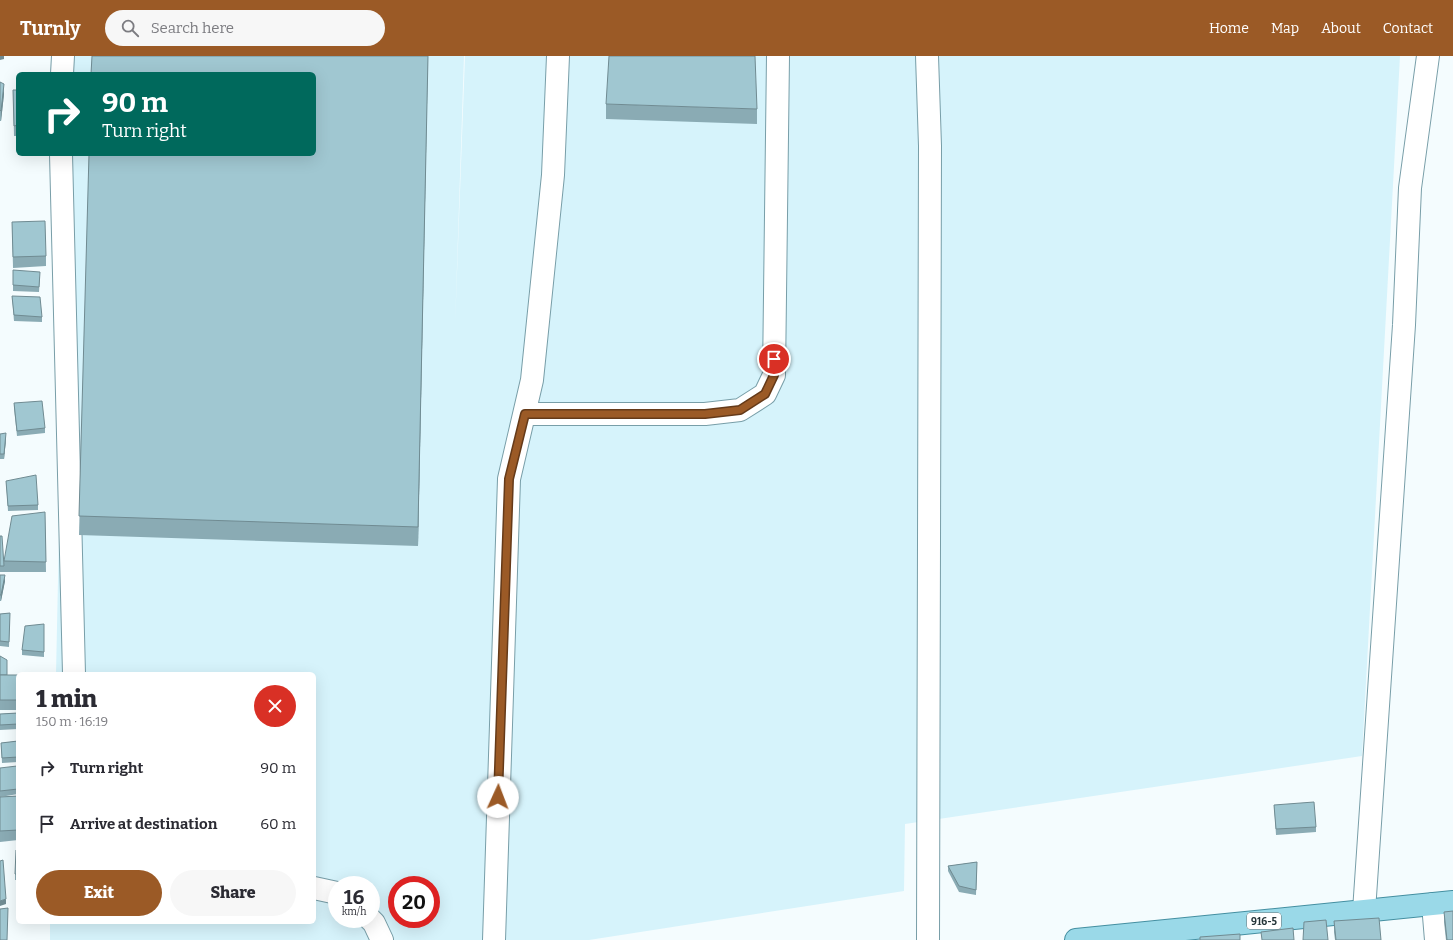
<!DOCTYPE html>
<html lang="en">
<head>
<meta charset="utf-8">
<style>
	body { margin:0; font-family:Bitter,serif; background:#f7f7f7; color:#2b2b33; height:100vh; display:flex; flex-direction:column; font-size:15px; white-space:nowrap }
	* { box-sizing:border-box; margin:0 }
	p { font-size:13px; color:#7c7c81 }
	.icon { flex:none; width:22px; height:22px; fill:none; stroke:currentColor; stroke-width:2; stroke-linecap:round; stroke-linejoin:round }
	.map { position:relative; flex:1; overflow:hidden }
	.sheet { position:absolute; left:16px; top:616px; width:300px; height:252px; display:flex; flex-direction:column; background:#fff; border-radius:6px; box-shadow:0 4px 16px #0002 }
	.sheet>* { flex:none }
	.hud { position:absolute; left:16px; top:16px; width:300px; height:84px; border-radius:6px; box-shadow:0 4px 16px #0002; background:#00695c; color:#fff; overflow:hidden }
	.speed { position:absolute; left:328px; top:820px; display:flex; gap:8px; font-size:20px; font-weight:700; text-align:center }
	.speed>* { display:grid; place-content:center; width:52px; height:52px; border-radius:50%; background:#fff; box-shadow:0 4px 16px #0002; line-height:1 }
	.speed small { font-size:10px; font-weight:400 }
	.speed .limit { border:6px solid #d22; background:#fff; color:#111 }
	.pin { position:absolute; display:grid; place-items:center; width:34px; height:34px; color:#fff; margin:-17px; border:2px solid #fff; border-radius:50%; box-shadow:0 1px 4px #0007 }
	.me { position:absolute; width:44px; margin:-22px; rotate:2deg; stroke-linejoin:round; filter:drop-shadow(0 0 3px #0008) }
	.turn { display:flex; align-items:center; gap:14px; height:84px; padding:0 20px; font-size:18px }
	.turn .icon { width:52px; height:52px; stroke-width:2.5 }
	.turn b { display:block; font-size:28px; line-height:34px }
	.round { display:grid; place-items:center; flex:none; width:42px; height:42px; border-radius:21px; background:#f7f7f7 }
	.head { display:flex; align-items:center; justify-content:space-between; height:68px; padding:0 20px }
	h1 { font-size:24px; font-weight:800; line-height:30px }
	.action { display:flex; gap:8px; margin-top:auto; padding:8px 20px }
	.action a { flex:1; height:46px; border-radius:24px; background:#9b5a26; color:#fff; font-size:16px; font-weight:800; line-height:46px; text-align:center }
	.action a+a { background:#f7f7f7; color:#2b2b33 }
	ul { padding:0; list-style:none }
	li { display:flex; align-items:center; gap:12px; height:56px; padding:0 20px }
	li div { flex:1 }
	li b { display:block; font-size:15px }
	li em { font-style:normal }
	header { display:flex; align-items:center; gap:24px; box-sizing:border-box; height:56px; padding:0 20px; background:#9b5a26; color:#fff }
	header strong { font-size:19px }
	nav { display:flex; gap:22px; margin-inline-start:auto; font-size:14px }
	.search { width:280px; height:36px; background:#f7f7f7; display:flex; align-items:center; gap:10px; box-sizing:border-box; padding:0 14px; border-radius:22px; color:#7c7c81; font-size:15px }
	.map>svg:first-child { display:block }
</style>
</head>
<body>
<header>
<strong>Turnly</strong>
<div class="search"><svg class="icon" aria-label="search" viewBox="0 0 24 24"><circle cx="10" cy="10" r="6"/><path d="M15 15l6 6"/></svg>Search here</div>
<nav><a>Home</a><a>Map</a><a>About</a><a>Contact</a></nav>
</header>
<div class="map">
<svg width="1453" height="884" viewBox="0 0 1453 884">
	<rect width="100%" height="100%" fill="#f4fcfe"/>
	<!-- built -->
	<path fill="#d6f3fb" fill-rule="evenodd" d="M69 0H464L455 271 465 0H1400L1362 700 905 768 904 835 589 884H50V866H314V618H56L67 98H314V18H69ZM337 829H371V863H337ZM397 829H431V863H397Z"/>
	<g fill="none" stroke-linecap="round" stroke-linejoin="round">
		<defs>
			<g id="minor">
				<polyline points="927,0 930,90 928,884"/>
				<polyline points="62,18 63,0"/>
				<polyline points="61,98 74,618"/>
				<polyline points="525,358 705,358 740,354 765,338 774,319 778,0"/>
				<polyline points="314,832 337,837"/>
				<polyline points="1433,848 1436,884"/>
				<polyline points="1364,855 1404,269 1410,132 1428,0"/>
				<polyline points="370,863 374,867 382,884"/>
				<polyline points="494,884 509,423 532,324 553,119 558,0"/>
			</g>
			<polyline id="major" points="1076,884 1453,846"/>
		</defs>
		<!-- minor casing -->
		<use href="#minor" stroke="#789ea8" stroke-width="24"/>
		<!-- major casing -->
		<use href="#major" stroke="#448fa1" stroke-width="24"/>
		<!-- minor -->
		<use href="#minor" stroke="#fff" stroke-width="22"/>
		<!-- major -->
		<use href="#major" stroke="#9ad9e8" stroke-width="22"/>
	</g>
	<!-- wall -->
	<g fill="#8aabb4">
		<polygon points="92,0 428,0 418,490 79,479"/>
		<polygon points="0,26 4,38 1,65 0,65"/>
		<polygon points="13,34 18,34 18,80 14,80"/>
		<polygon points="606,48 757,53 757,68 606,63"/>
		<polygon points="12,166 46,200 46,210 13,212"/>
		<polygon points="13,214 40,221 39,236 13,235"/>
		<polygon points="12,240 42,261 42,266 14,265"/>
		<polygon points="14,347 45,372 45,377 17,380 14,352"/>
		<polygon points="0,378 6,383 4,403 0,403"/>
		<polygon points="6,425 38,449 38,454 8,455"/>
		<polygon points="45,456 46,516 0,516 0,480 4,510 4,505"/>
		<polygon points="0,519 5,525 1,545 0,545"/>
		<polygon points="10,557 9,591 0,590 0,558"/>
		<polygon points="44,568 44,601 22,599 22,594"/>
		<polygon points="0,600 7,619 18,619 18,654 0,654"/>
		<polygon points="18,657 18,673 0,674 0,658"/>
		<polygon points="18,685 18,706 2,707 1,687"/>
		<polygon points="0,712 18,718 18,738 0,741"/>
		<polygon points="18,740 18,784 0,786 0,741"/>
		<polygon points="1274,749 1316,771 1316,776 1276,779"/>
		<polygon points="18,794 18,824 15,824 15,818"/>
		<polygon points="977,806 976,839 959,836 948,815 948,810"/>
		<polygon points="1444,856 1453,884 1446,884 1444,866"/>
		<polygon points="1334,865 1381,884 1335,884 1334,876"/>
	</g>
	<!-- shaded-wall -->
	<g fill="#708b92">
		<polygon points="0,0 4,0 4,3 0,4"/>
		<polygon points="428,0 418,490 418,471"/>
		<polygon points="4,28 4,38 1,65 1,55"/>
		<polygon points="6,377 6,383 4,403 4,398"/>
		<polygon points="5,519 5,525 1,545 1,539"/>
		<polygon points="6,843 6,848 0,850 0,845"/>
	</g>
	<!-- building -->
	<g fill="#a0c7d1" stroke="#708b92">
		<polygon points="92,0 428,0 418,471 79,460 89,98 314,98 314,18 91,18"/>
		<polygon points="609,0 755,0 757,53 606,48"/>
		<polygon points="0,26 4,28 1,55 0,54"/>
		<polygon points="13,34 18,34 18,69 14,70"/>
		<polygon points="45,165 46,200 13,201 12,166"/>
		<polygon points="13,214 40,216 39,231 13,229"/>
		<polygon points="12,240 40,241 42,261 14,259"/>
		<polygon points="42,345 45,372 17,375 14,347"/>
		<polygon points="6,377 4,398 0,398 0,378"/>
		<polygon points="36,419 38,449 8,450 6,425"/>
		<polygon points="45,456 46,506 4,505 12,460"/>
		<polygon points="0,480 2,480 4,510 0,510"/>
		<polygon points="0,519 5,519 1,539 0,539"/>
		<polygon points="10,557 9,586 0,585 0,558"/>
		<polygon points="44,568 44,596 22,594 25,570"/>
		<polygon points="0,600 7,604 7,619 0,619"/>
		<rect x="0" y="619" width="18" height="25"/>
		<polygon points="18,657 18,668 0,669 0,658"/>
		<polygon points="18,685 18,701 2,702 1,687"/>
		<polygon points="17,710 18,733 0,735 0,712"/>
		<polygon points="18,740 18,774 0,775 0,741"/>
		<polygon points="1314,746 1316,771 1276,773 1274,749"/>
		<polygon points="16,794 18,794 18,818 15,818"/>
		<polygon points="3,804 6,843 0,845 0,805"/>
		<polygon points="977,806 976,834 959,830 948,810"/>
		<polygon points="8,852 7,884 0,884 0,853"/>
		<polygon points="1453,855 1453,884 1447,884 1444,856"/>
		<polygon points="1379,862 1381,884 1336,884 1334,865"/>
		<polygon points="1326,864 1328,884 1303,884 1304,866"/>
		<polygon points="1293,872 1294,884 1262,884 1261,876"/>
		<polygon points="1240,878 1240,884 1200,884 1200,881"/>
	</g>
	<g fill="none" stroke-linecap="round" stroke-linejoin="round">
		<defs>
			<polyline id="route" points="498,741 509,423 525,358 705,358 740,354 765,338 774,319 774,303"/>
		</defs>
		<!-- route casing -->
		<use href="#route" stroke="#653a19" stroke-width="10"/>
		<!-- route -->
		<use href="#route" stroke="#9b5a26" stroke-width="7"/>
	</g>
	<g text-anchor="middle" stroke-width="3.5" stroke-linejoin="round" paint-order="stroke">
		<!-- shield labels -->
		<rect fill="#fff" stroke="#667174" stroke-width="1" x="1247" y="857" width="34" height="16" rx="3"/>
		<g font-size="10" font-weight="bold" fill="#243438">
			<text x="1264" y="869">916-5</text>
		</g>
	</g>
</svg>
<div class="speed"><div>16<small>km/h</small></div><div class="limit">20</div></div>
<div class="pin" style="left:774px;top:303px;background:#d93025"><svg class="icon" aria-label="arrive" viewBox="0 0 24 24"><path d="M6 21V4h12l-3 4 3 4H6"/></svg></div>
<svg class="me" style="left:498px;top:741px" viewBox="-20 -20 40 40"><circle r="19" fill="#fff"/><path d="M0-13L10 11 0 6-10 11z" fill="#9b5a26"/></svg>
<div class="hud">
<div class="turn"><svg class="icon" aria-label="right" viewBox="0 0 24 24"><path d="M7 20v-9h11M14 6l5 5-5 5"/></svg><div><b>90 m</b>Turn right</div></div>
</div>
<section class="sheet">
<div class="head"><div><h1>1 min</h1><p>150 m · 16:19</p></div><a class="round" style="background:#d93025;color:#fff"><svg class="icon" aria-label="close" viewBox="0 0 24 24"><path d="M6 6l12 12M18 6L6 18"/></svg></a></div>
<ul>
<li><svg class="icon" aria-label="right" viewBox="0 0 24 24"><path d="M7 20v-9h11M14 6l5 5-5 5"/></svg><div><b>Turn right</b></div><em>90 m</em></li>
<li><svg class="icon" aria-label="arrive" viewBox="0 0 24 24"><path d="M6 21V4h12l-3 4 3 4H6"/></svg><div><b>Arrive at destination</b></div><em>60 m</em></li>
</ul>
<div class="action"><a>Exit</a><a>Share</a></div>
</section>
</div>
</body>
</html>
